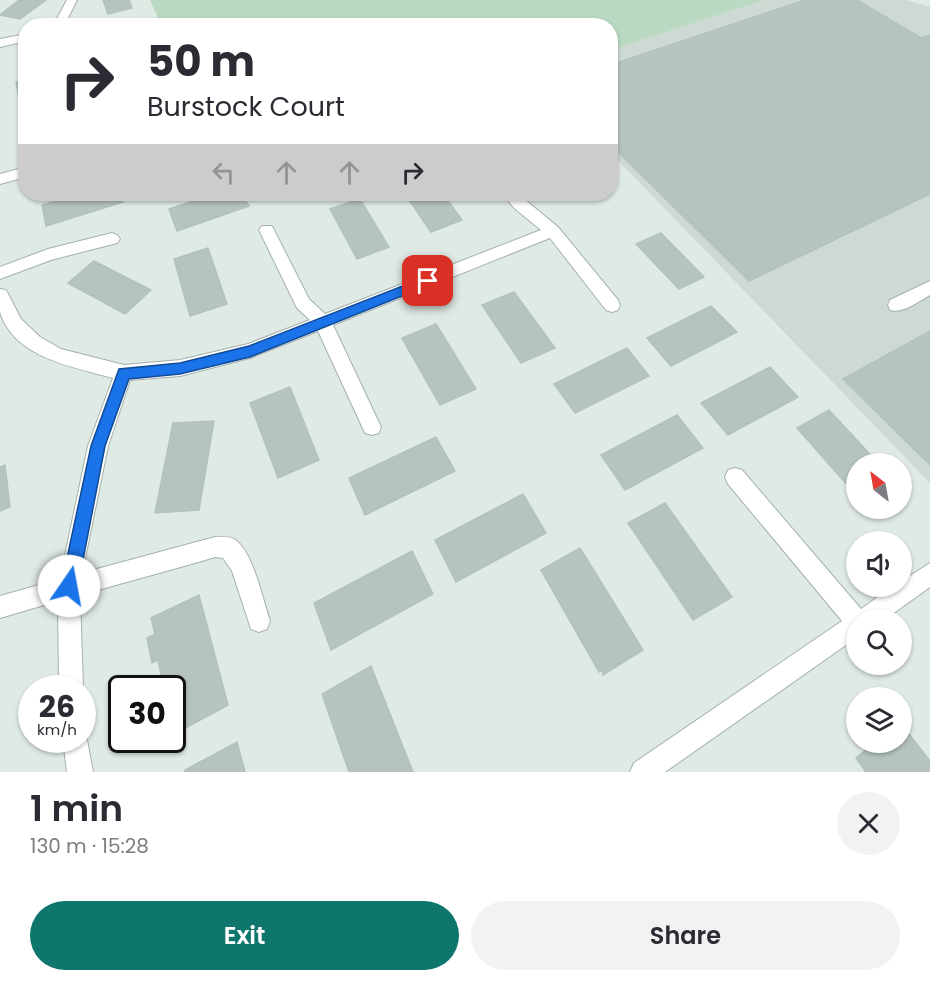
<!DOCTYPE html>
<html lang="en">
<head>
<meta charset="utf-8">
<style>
	body { margin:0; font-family:Poppins,sans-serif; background:#f2f2f3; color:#2b2b33; height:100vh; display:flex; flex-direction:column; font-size:22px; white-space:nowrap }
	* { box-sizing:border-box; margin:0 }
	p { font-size:20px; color:#7c7c81 }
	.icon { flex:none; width:33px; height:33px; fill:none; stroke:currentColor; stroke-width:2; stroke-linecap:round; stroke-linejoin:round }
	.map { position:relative; height:772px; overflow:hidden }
	.panel { display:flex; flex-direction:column; background:#fff; flex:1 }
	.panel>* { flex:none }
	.banner { position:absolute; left:18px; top:18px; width:600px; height:183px; border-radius:24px; box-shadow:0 2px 4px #0004; background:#fff; color:#2b2b33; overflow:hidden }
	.needle { width:39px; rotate:329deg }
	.controls { position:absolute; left:846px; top:453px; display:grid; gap:12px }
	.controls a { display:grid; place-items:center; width:66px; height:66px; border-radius:50%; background:#fff; box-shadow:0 2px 4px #0004; font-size:30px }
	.speed { position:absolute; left:18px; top:675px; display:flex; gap:12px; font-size:30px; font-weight:700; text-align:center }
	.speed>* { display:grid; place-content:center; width:78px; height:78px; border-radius:50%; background:#fff; box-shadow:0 2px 4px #0004; line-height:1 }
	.speed small { font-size:15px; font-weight:400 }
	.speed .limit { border:3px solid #111; border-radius:9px; background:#fff; color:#111 }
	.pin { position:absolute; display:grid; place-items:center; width:51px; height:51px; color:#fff; margin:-26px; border-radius:12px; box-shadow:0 3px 9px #0006 }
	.me { position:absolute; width:66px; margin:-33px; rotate:12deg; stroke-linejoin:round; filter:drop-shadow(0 0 4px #0008) }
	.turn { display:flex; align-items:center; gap:21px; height:126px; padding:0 30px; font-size:27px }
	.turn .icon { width:78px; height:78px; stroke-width:2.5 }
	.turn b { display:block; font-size:42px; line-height:51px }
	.lanes { display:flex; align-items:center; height:57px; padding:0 30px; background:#0003; justify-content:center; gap:30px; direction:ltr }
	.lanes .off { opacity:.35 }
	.round { display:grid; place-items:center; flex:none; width:63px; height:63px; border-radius:32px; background:#f2f2f3 }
	.overview { display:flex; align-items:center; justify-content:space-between; height:102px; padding:0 30px }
	h1 { font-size:36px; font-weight:600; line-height:45px }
	.cta { display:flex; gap:12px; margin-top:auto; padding:12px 30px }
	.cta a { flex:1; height:69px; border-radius:36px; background:#0f766e; color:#fff; font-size:24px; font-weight:600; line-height:69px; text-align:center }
	.cta a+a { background:#f2f2f3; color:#2b2b33 }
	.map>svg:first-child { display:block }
</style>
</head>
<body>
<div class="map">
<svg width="930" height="772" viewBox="0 0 930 772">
	<rect width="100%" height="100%" fill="#e0eae5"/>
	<!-- built -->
	<polygon fill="#ced9d4" points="764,0 906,0 930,7 930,483 611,153 610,50"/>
	<!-- green -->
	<polygon fill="#bad9c3" points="150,0 764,0 611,50 610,26 161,25"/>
	<!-- building -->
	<g fill="#b5c4be" stroke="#b3c2bc" stroke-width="1.5">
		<polygon points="19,0 46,0 20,19 0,15"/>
		<polygon points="103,0 129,0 132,8 108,14"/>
		<polygon points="805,0 857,0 921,38 930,35 930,194 749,281 610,144 610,65"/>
		<polygon points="26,79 26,95 19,97 16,82"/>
		<polygon points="81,194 121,194 123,202 46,226 42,205"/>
		<polygon points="215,194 243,194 249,206 177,231 169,209"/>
		<polygon points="405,194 443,194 462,220 431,232"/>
		<polygon points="360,199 389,247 357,259 330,209"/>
		<polygon points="661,233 704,277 679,289 636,244"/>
		<polygon points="208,248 227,304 190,316 174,259"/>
		<polygon points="94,261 151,290 125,314 68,283"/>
		<polygon points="514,292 555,348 521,363 482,305"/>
		<polygon points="711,306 737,332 671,366 647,338"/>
		<polygon points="436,324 476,389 440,405 402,338"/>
		<polygon points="930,331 930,465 843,379"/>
		<polygon points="627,348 649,376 575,413 554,384"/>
		<polygon points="770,367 798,397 728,435 701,403"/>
		<polygon points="290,387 319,460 278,478 250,403"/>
		<polygon points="829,410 879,464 856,464 856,495 797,428"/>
		<polygon points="677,415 703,448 625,490 601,455"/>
		<polygon points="214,421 199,510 155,513 173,423"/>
		<polygon points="436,437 455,471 365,515 349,478"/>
		<polygon points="5,465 10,507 0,511 0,467"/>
		<polygon points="523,494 546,533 456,582 435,540"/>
		<polygon points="665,503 732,597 693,620 628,523"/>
		<polygon points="580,548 643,650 603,675 603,670 599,672 541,570"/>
		<polygon points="412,551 433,594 331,650 314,603"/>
		<polygon points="199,595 228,705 174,734 172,688 164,688 158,660 152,663 147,638 155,634 151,618"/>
		<polygon points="371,666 413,772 349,772 322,694"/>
		<polygon points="902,725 930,761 930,772 866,772 856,758 876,742 902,742"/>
		<polygon points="237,742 245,772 185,772 185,770"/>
	</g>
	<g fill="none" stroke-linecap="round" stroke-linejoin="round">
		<defs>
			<g id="minor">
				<polygon points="67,0 77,0 64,26 53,26"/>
				<polygon points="26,34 26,41 0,47 0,39"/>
				<polygon points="26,167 26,177 0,184 0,174"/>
				<path d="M503 194H518L558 227 618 300 620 305 618 310 612 312 606 310 550 238 333 325 381 427 379 433 372 435 365 433 318 331 250 358 180 376 130 380 108 446 82 573 215 537C221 537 228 536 234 539 253 550 263 601 270 621L267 629 259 632 251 629 232 571 223 558 215 557 195 563 80 595 83 688H59L58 601 0 618V596L60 579 88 446 113 378C74 367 14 358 0 312 0 305 0 296 0 289L6 290 21 319 40 337 61 349 124 365 180 360 248 344 310 320 297 308 259 230 262 226H272L309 299 325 314 541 230 514 208Z"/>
				<polygon points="112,233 117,235 120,239 117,243 51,260 0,279 0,267 48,249"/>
				<path d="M930 281V295C919 301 903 314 890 310L888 305 890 300Z"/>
				<polygon points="735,468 742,470 861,609 893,586 902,586 902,581 930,563 930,587 884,620 856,620 856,638 665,772 630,772 634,763 842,621 728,484 725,477 728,470"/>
				<polygon points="82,731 87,740 93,772 67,772 63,740 82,740"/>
			</g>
		</defs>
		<!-- minor casing -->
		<use href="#minor" stroke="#a3b1ac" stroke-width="2"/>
		<!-- minor -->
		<use href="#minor" fill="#fff" fill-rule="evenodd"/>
	</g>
	<!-- route -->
	<polygon fill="#1a73e8" stroke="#114b97" stroke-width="1.5" points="428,276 434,281 432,284 250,357 180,374 129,379 105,446 78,586 75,592 69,594 64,592 61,586 91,446 119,369 180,363 249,346"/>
</svg>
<div class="controls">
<a><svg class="needle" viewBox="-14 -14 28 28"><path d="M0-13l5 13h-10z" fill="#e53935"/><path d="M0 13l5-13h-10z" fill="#7c7c81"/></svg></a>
<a><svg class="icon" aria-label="sound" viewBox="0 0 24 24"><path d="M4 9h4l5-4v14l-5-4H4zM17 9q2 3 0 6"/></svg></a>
<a><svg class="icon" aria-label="search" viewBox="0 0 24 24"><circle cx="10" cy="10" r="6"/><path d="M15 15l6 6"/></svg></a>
<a><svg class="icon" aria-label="layers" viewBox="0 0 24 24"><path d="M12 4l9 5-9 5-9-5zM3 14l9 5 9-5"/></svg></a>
</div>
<div class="speed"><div>26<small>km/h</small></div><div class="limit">30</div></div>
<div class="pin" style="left:428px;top:281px;background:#d93025"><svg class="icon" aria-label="arrive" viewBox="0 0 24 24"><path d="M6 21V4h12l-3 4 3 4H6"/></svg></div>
<svg class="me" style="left:69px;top:586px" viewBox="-20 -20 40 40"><circle r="19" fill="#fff"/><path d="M0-13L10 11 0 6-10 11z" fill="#1a73e8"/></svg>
<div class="banner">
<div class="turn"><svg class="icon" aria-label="right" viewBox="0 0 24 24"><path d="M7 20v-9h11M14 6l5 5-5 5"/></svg><div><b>50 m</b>Burstock Court</div></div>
<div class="lanes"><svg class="icon off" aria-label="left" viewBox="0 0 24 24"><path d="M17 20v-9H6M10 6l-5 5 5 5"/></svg><svg class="icon off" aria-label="ahead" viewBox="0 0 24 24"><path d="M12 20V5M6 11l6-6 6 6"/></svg><svg class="icon off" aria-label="ahead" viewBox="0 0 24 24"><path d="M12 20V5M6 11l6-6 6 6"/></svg><svg class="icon" aria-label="right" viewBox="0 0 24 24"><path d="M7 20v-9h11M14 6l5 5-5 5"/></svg></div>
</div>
</div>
<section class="panel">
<div class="overview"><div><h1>1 min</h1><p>130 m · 15:28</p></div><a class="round"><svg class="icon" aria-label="close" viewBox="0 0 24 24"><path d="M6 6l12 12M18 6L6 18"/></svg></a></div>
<div class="cta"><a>Exit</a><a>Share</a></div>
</section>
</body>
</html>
